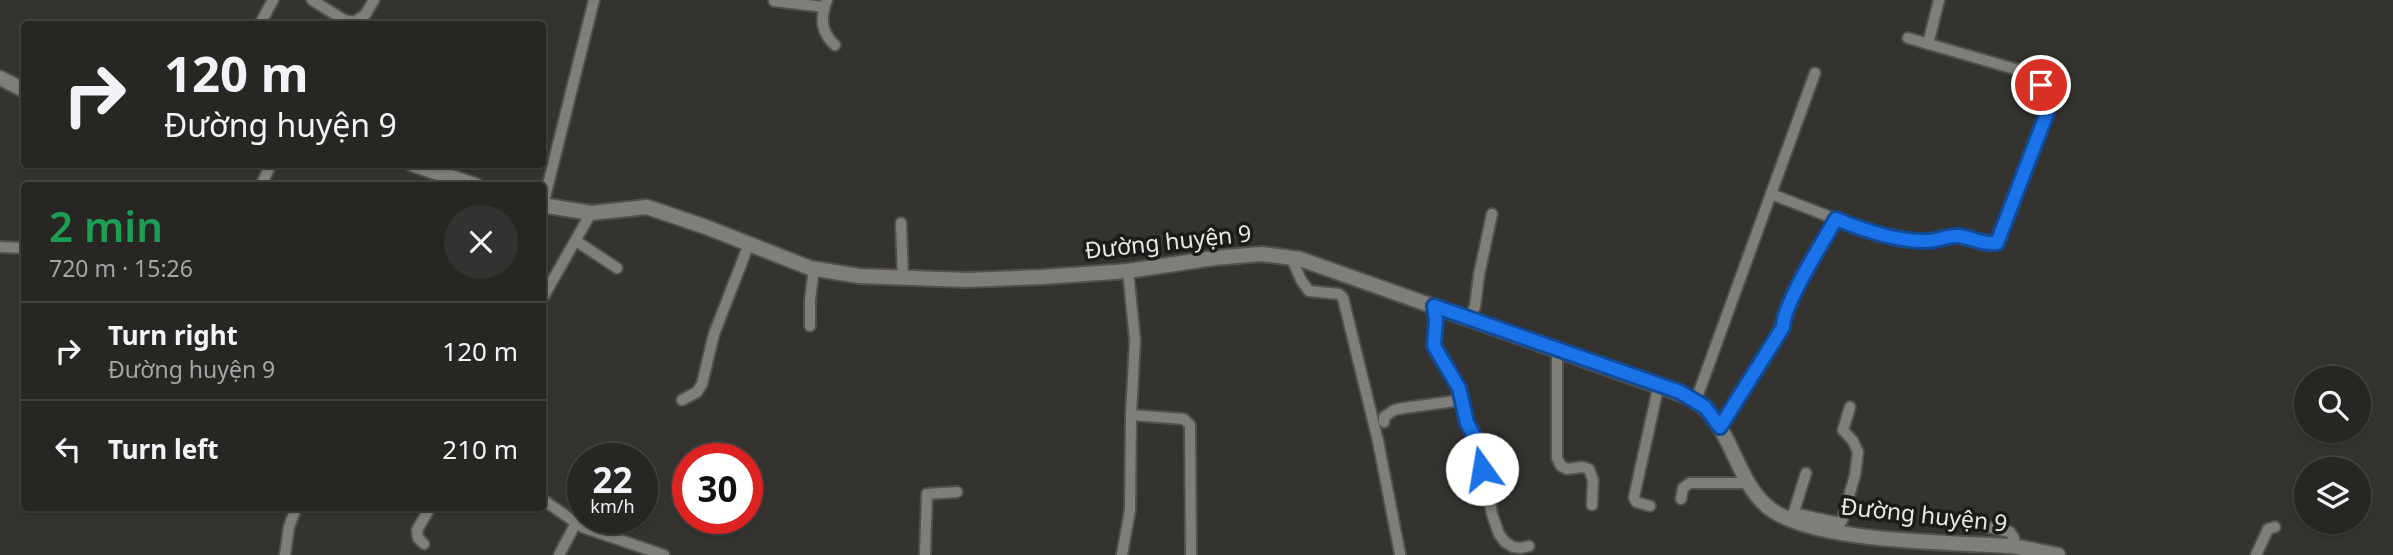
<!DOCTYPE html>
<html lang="en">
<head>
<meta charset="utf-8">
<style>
	body { margin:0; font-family:"Noto Sans",sans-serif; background:#343230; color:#f1f3f6; height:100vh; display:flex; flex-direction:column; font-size:26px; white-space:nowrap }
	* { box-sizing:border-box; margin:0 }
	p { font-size:23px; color:#a5a5a6 }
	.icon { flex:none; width:38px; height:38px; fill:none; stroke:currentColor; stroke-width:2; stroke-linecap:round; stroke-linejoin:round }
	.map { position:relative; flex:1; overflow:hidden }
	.details { position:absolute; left:21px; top:182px; width:525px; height:329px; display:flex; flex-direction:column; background:#282623; border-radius:7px; box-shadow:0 2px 5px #0004,0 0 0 2px #444341 }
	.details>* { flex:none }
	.guide { position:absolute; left:21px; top:21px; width:525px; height:147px; border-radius:7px; box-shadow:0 2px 5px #0004,0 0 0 2px #444341; background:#282623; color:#f1f3f6; overflow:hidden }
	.controls { position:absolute; left:2294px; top:366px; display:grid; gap:14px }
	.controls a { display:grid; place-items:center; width:77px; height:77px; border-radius:50%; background:#282623; box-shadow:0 2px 5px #0004,0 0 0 2px #444341; font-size:35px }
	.speed { position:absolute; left:567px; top:443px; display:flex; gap:14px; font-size:35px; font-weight:700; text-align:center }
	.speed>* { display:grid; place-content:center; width:91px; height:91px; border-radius:50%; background:#282623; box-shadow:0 2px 5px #0004,0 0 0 2px #444341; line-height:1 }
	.speed small { font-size:18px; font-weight:400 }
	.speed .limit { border:10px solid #d22; background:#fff; color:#111 }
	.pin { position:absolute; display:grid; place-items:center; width:60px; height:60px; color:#fff; margin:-30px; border:4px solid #fff; border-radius:50%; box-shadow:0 2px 7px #0007 }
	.me { position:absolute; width:77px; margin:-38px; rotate:347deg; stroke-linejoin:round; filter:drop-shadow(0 0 5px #0008) }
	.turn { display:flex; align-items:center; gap:24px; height:147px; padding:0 28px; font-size:32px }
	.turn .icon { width:91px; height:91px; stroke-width:2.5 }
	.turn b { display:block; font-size:49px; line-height:60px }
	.round { display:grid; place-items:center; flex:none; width:74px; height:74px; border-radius:37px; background:#343230 }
	.head { display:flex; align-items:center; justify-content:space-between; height:119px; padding:0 28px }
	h1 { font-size:42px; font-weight:600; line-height:52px; color:#1e9e55 }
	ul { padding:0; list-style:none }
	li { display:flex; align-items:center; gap:21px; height:98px; padding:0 28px; border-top:2px solid #444341 }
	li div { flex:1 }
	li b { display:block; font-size:26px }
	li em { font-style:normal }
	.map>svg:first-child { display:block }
</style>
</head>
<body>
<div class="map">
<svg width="2393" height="555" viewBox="0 0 2393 555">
	<rect width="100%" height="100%" fill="#35332f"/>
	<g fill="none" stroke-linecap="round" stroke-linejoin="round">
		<defs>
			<g id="minor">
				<polyline points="312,0 344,20 354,22 365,15 374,0"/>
				<path d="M827 0C820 17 821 33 835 45"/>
				<polyline points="774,1 824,7"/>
				<polyline points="260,24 273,0"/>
				<polyline points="1928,44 1939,0"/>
				<polyline points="261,186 271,164"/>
				<path d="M1771 194 1846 223 1890 236 1927 241 1957 235 1991 244 1997 243 2047 113C2052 94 2038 78 2022 71L1908 38"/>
				<polyline points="543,205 594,0"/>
				<polyline points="901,223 903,278"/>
				<polyline points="576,241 617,268"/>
				<polyline points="0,247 24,248"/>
				<polyline points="1291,257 1301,280 1309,291 1339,294 1343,298 1378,441 1400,554"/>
				<polyline points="1128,271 1135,340 1131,415 1184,419 1190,425 1191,555"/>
				<polyline points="542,299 591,213"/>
				<polyline points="1434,306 1436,321 1434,346 1459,388 1467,423 1480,450 1492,514 1499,534 1505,542 1513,547 1521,548 1529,546"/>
				<polyline points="1468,318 1475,307 1479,275 1492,214"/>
				<polyline points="810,326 810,300 814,268"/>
				<polyline points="1557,349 1557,458 1561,466 1567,469 1582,467 1589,469 1593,480 1592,505"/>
				<polyline points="682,400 697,392 702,384 714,334 749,244"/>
				<polyline points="1696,400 1815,73"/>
				<polyline points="1384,422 1384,417 1394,410 1404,408 1462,400"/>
				<path d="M1720 427 1783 327C1781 307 1824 240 1836 218"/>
				<polyline points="542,499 582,527 664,555"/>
				<polyline points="1681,499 1683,488 1690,483 1748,483"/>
				<polyline points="1650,506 1636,502 1634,497 1659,384"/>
				<polyline points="1793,513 1839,523 1842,521 1855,475 1858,452 1853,441 1843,430 1850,407"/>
				<polyline points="1792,518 1806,473"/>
				<polyline points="1979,525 2010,532 2014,538 2014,547"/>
				<polyline points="591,530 600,518"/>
				<polyline points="424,544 418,538 417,530 430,508"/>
				<polyline points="285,555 289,527 296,508"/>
				<polyline points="559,555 576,523"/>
				<polyline points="925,555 927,494 957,492"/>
				<polyline points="1122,555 1130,510 1131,415"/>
				<polyline points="2256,555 2268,529 2275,527"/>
			</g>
			<g id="tertiary">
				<polyline points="0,78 24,90"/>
				<polyline points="412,164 477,186"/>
				<path d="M542 205 591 213 647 207 706 227 810 268 859 276 967 280 1042 277 1128 271 1214 258 1262 254 1300 259 1689 397C1733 420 1732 478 1769 508 1814 543 1951 542 2010 546 2026 548 2042 552 2058 555"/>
			</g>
		</defs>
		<!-- minor casing -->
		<use href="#minor" stroke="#52504d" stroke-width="14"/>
		<!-- tertiary casing -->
		<use href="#tertiary" stroke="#52504d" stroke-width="18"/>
		<!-- minor -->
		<use href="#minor" stroke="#807e79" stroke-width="10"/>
		<!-- tertiary -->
		<use href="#tertiary" stroke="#807e79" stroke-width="14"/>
	</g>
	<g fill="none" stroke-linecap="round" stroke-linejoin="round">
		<defs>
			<path id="route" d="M1482 469 1478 443 1467 423 1459 388 1434 346 1436 321 1434 306 1680 392 1705 407 1720 427 1783 327C1782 306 1824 240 1836 219 1863 230 1897 242 1927 241 1937 241 1949 235 1959 236 1972 238 1984 245 1997 243L2047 113 2048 99 2041 85"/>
		</defs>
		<!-- route casing -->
		<use href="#route" stroke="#114b97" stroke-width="18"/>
		<!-- route -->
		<use href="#route" stroke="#1a73e8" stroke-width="12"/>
	</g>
	<g text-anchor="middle" stroke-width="7" stroke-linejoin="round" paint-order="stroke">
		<!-- street labels -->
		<g font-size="23" fill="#e9e8e5" stroke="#1c1b19">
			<text transform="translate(1168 242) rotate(-6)" y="8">Đường huyện 9</text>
			<text transform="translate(1924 515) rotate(6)" y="8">Đường huyện 9</text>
		</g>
	</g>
</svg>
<div class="controls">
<a><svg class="icon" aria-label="search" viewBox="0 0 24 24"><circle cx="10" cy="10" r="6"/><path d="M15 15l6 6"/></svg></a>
<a><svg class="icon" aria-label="layers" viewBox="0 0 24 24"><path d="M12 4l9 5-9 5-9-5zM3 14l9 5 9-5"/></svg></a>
</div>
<div class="speed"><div>22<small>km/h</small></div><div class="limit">30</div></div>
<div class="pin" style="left:2041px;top:85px;background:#d93025"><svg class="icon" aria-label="arrive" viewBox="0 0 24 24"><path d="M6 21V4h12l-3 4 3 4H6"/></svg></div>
<svg class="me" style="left:1482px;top:469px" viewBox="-20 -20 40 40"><circle r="19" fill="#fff"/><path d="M0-13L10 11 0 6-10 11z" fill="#1a73e8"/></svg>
<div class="guide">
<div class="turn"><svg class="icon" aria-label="right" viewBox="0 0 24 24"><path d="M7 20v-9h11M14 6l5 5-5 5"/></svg><div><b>120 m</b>Đường huyện 9</div></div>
</div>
<section class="details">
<div class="head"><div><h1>2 min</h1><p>720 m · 15:26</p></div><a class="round"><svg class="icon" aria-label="close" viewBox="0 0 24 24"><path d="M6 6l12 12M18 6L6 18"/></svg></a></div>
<ul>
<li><svg class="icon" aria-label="right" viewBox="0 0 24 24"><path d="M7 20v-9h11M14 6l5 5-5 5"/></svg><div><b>Turn right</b><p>Đường huyện 9</p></div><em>120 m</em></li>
<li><svg class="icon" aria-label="left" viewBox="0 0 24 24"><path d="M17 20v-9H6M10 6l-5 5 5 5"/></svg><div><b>Turn left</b></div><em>210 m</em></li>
</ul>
</section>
</div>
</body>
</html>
